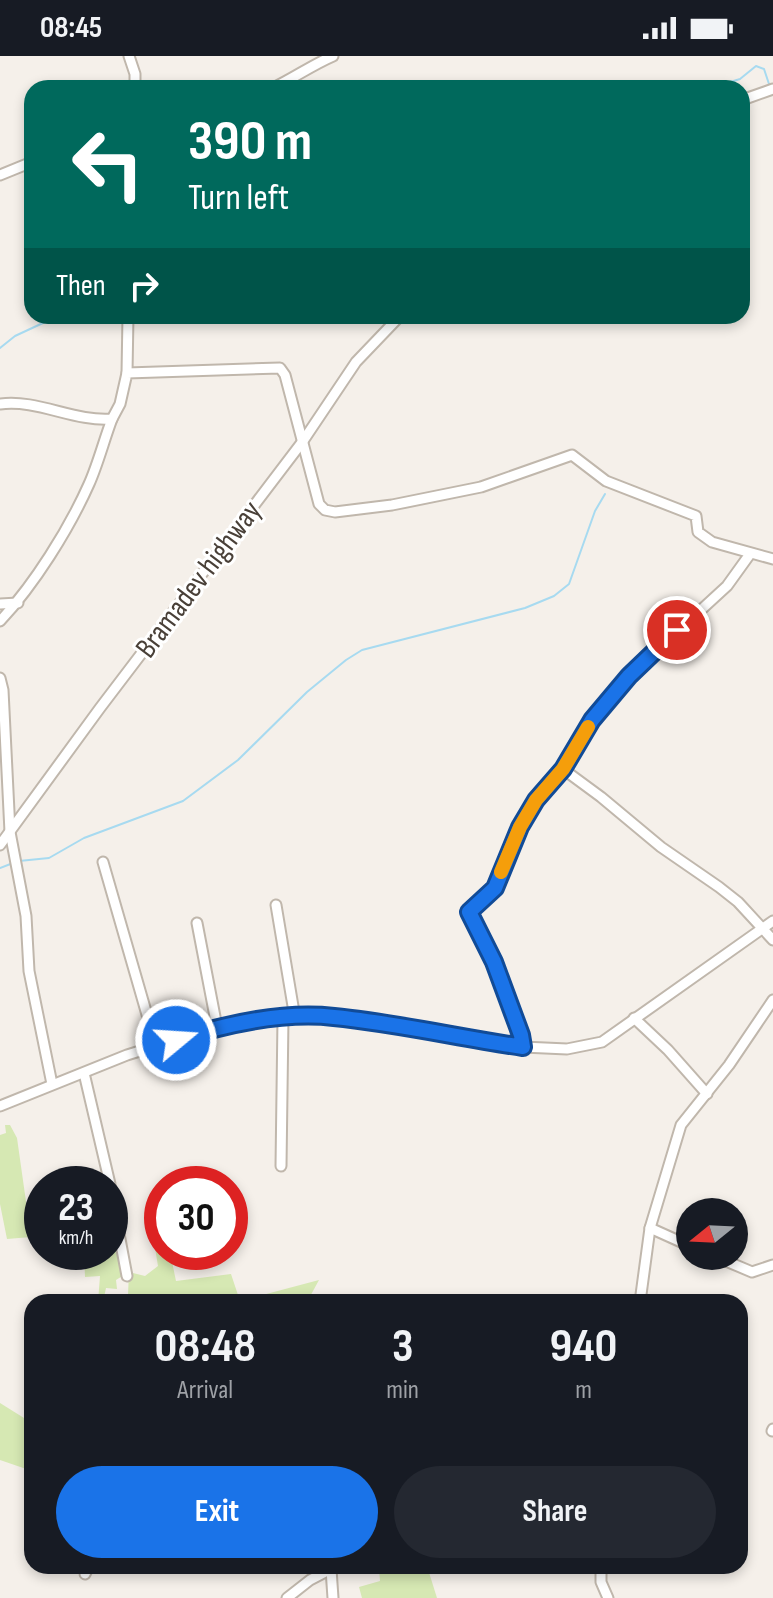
<!DOCTYPE html>
<html lang="en">
<head>
<meta charset="utf-8">
<style>
	body { margin:0; font-family:"Sofia Sans Condensed",sans-serif; background:#242831; color:#f1f3f6; height:100vh; display:flex; flex-direction:column; font-size:30px; white-space:nowrap }
	* { box-sizing:border-box; margin:0 }
	p { font-size:26px; color:#9ea1a6 }
	.icon { flex:none; width:44px; height:44px; fill:none; stroke:currentColor; stroke-width:2; stroke-linecap:round; stroke-linejoin:round }
	.map { position:relative; flex:1; overflow:hidden }
	.panel { position:absolute; left:24px; top:1238px; width:724px; height:280px; display:flex; flex-direction:column; background:#171b24; border-radius:24px; box-shadow:0 4px 12px #0003 }
	.panel>* { flex:none }
	.banner { position:absolute; left:24px; top:24px; width:726px; height:244px; border-radius:24px; box-shadow:0 4px 12px #0003; background:#00695c; color:#fff; overflow:hidden }
	.needle { width:52px; rotate:252deg }
	.controls { position:absolute; left:676px; top:1142px; display:grid; gap:16px }
	.controls a { display:grid; place-items:center; width:72px; height:72px; border-radius:50%; background:#171b24; box-shadow:0 4px 12px #0003; font-size:40px }
	.speed { position:absolute; left:24px; top:1110px; display:flex; gap:16px; font-size:40px; font-weight:700; text-align:center }
	.speed>* { display:grid; place-content:center; width:104px; height:104px; border-radius:50%; background:#171b24; box-shadow:0 4px 12px #0003; line-height:1 }
	.speed small { font-size:20px; font-weight:400 }
	.speed .limit { border:12px solid #d22; background:#fff; color:#111 }
	.pin { position:absolute; display:grid; place-items:center; width:68px; height:68px; color:#fff; margin:-34px; border:4px solid #fff; border-radius:50%; box-shadow:0 2px 8px #0007 }
	.me { position:absolute; width:88px; margin:-44px; rotate:72deg; stroke-linejoin:round; filter:drop-shadow(0 0 6px #0008) }
	.turn { display:flex; align-items:center; gap:28px; height:168px; padding:0 32px; font-size:36px }
	.turn .icon { width:104px; height:104px; stroke-width:2.5 }
	.turn b { display:block; font-size:56px; line-height:68px }
	.then { display:flex; align-items:center; height:76px; padding:0 32px; background:#0003; gap:16px; font-size:30px }
	.eta { display:flex; justify-content:space-evenly; align-items:center; height:136px; text-align:center }
	.eta b { font-size:48px; font-weight:700; line-height:56px }
	.cta { display:flex; gap:16px; margin-top:auto; padding:16px 32px }
	.cta a { flex:1; height:92px; border-radius:48px; background:#1a73e8; color:#fff; font-size:32px; font-weight:700; line-height:92px; text-align:center }
	.cta a+a { background:#242831; color:#f1f3f6 }
	.status { display:flex; justify-content:space-between; align-items:center; height:56px; padding:0 40px; background:#171b24; direction:ltr }
	.status svg { height:22px; fill:currentColor }
	.map>svg:first-child { display:block }
</style>
</head>
<body>
<div class="status"><b>08:45</b><svg viewBox="0 0 49 12"><path d="M0 12V9h3v3zM5 12V6h3v6zM10 12V3h3v9zM15 12V0h3v12zM26 1h20v11H26zM47 4h2v5h-2z"/></svg></div>
<div class="map">
<svg width="773" height="1542" viewBox="0 0 773 1542">
	<rect width="100%" height="100%" fill="#f5f0ea"/>
	<!-- green -->
	<g fill="#d6e8b3">
		<polygon points="5,1069 10,1069 17,1082 31,1181 7,1183 0,1148 0,1079 6,1077"/>
		<polygon points="117,1173 124,1219 116,1224 117,1233 106,1232 103,1246 98,1246 100,1220 85,1221 84,1196 110,1196 110,1175"/>
		<polygon points="162,1189 162,1196 170,1196 176,1225 231,1218 240,1245 319,1224 307,1246 139,1246 138,1238 128,1239 129,1216 145,1220 158,1210 155,1192"/>
		<polygon points="0,1347 32,1367 32,1415 0,1404"/>
		<polygon points="355,1510 427,1510 437,1542 362,1542 359,1531 380,1525 379,1513 355,1515"/>
	</g>
	<g fill="none" stroke-linecap="round" stroke-linejoin="round">
		<!-- stream -->
		<g stroke="#a7daf0" stroke-width="2">
			<polyline points="711,32 740,23 756,10 764,13 769,28"/>
			<polyline points="0,292 15,280 58,260"/>
			<polyline points="19,805 49,802 84,782 183,745 238,704 307,636 346,604 362,594 525,552 554,540 569,528 595,455 605,438"/>
			<polyline points="0,812 13,807"/>
		</g>
		<defs>
			<g id="minor">
				<polyline points="129,0 135,18 135,32"/>
				<path d="M273 32C294 22 312 9 333 0"/>
				<polyline points="742,44 773,33"/>
				<polyline points="0,119 32,106"/>
				<polyline points="127,317 128,260"/>
				<path d="M0 348C38 343 74 366 112 363L120 348 127 317 280 312 285 319 319 448 325 454 335 456 392 449 481 431 572 399 606 425 696 460 698 476 712 486 773 503"/>
				<polyline points="0,548 18,547"/>
				<path d="M0 565C34 529 69 473 89 428 98 408 104 384 112 363"/>
				<polyline points="0,622 3,634 10,776 26,860 29,915 52,1028"/>
				<polyline points="563,713 601,741 661,791 719,831 738,846 773,884"/>
				<polyline points="0,789 100,652 303,385 356,306 400,260"/>
				<polyline points="103,806 156,990"/>
				<polyline points="276,849 295,962"/>
				<polyline points="197,867 217,971"/>
				<polyline points="634,962 668,994 707,1038"/>
				<polyline points="523,991 521,979 494,906 469,856 495,832 520,771 536,744 563,713 592,664 629,620 727,530 750,498"/>
				<polyline points="84,1017 110,1128"/>
				<polyline points="0,1050 127,999 217,971 283,962 332,960 523,991 567,993 602,986 773,865"/>
				<polyline points="281,1110 283,962"/>
				<polyline points="110,1130 127,1220"/>
				<polyline points="650,1172 690,1190"/>
				<polyline points="714,1200 752,1216 773,1209"/>
				<polyline points="640,1246 650,1172 681,1069 729,1009 773,944"/>
				<polyline points="772,1375 773,1373"/>
				<polyline points="601,1510 601,1526 608,1542"/>
				<polyline points="331,1513 333,1542"/>
				<polyline points="85,1518 89,1510"/>
				<polyline points="287,1542 310,1524 331,1513 332,1510"/>
			</g>
		</defs>
		<!-- minor casing -->
		<use href="#minor" stroke="#c0b7ac" stroke-width="13"/>
		<!-- minor -->
		<use href="#minor" stroke="#fff" stroke-width="9"/>
	</g>
	<g fill="none" stroke-linecap="round" stroke-linejoin="round">
		<defs>
			<path id="route" d="M176 984C226 968 282 955 334 961 396 967 461 982 523 991L521 979 494 906 469 856 495 832 520 771 536 744 563 713 592 664 629 620 677 574"/>
		</defs>
		<!-- route casing -->
		<use href="#route" stroke="#114b97" stroke-width="20"/>
		<!-- route -->
		<use href="#route" stroke="#1a73e8" stroke-width="14"/>
		<!-- slow -->
		<polyline stroke="#f59e0b" stroke-width="14" points="501,816 520,771 536,744 563,713 588,671"/>
	</g>
	<g text-anchor="middle" stroke-width="6" stroke-linejoin="round" paint-order="stroke">
		<!-- street labels -->
		<g font-size="30" fill="#494038" stroke="#fff">
			<text transform="translate(198 523) rotate(-53)" y="10">Bramadev highway</text>
		</g>
	</g>
</svg>
<div class="controls">
<a><svg class="needle" viewBox="-14 -14 28 28"><path d="M0-13l5 13h-10z" fill="#e53935"/><path d="M0 13l5-13h-10z" fill="#9ea1a6"/></svg></a>
</div>
<div class="speed"><div>23<small>km/h</small></div><div class="limit">30</div></div>
<div class="pin" style="left:677px;top:574px;background:#d93025"><svg class="icon" aria-label="arrive" viewBox="0 0 24 24"><path d="M6 21V4h12l-3 4 3 4H6"/></svg></div>
<svg class="me" style="left:176px;top:984px" viewBox="-20 -20 40 40"><circle r="17" fill="#1a73e8" stroke="#fff" stroke-width="3"/><path d="M0-11L8 9 0 5-8 9z" fill="#fff"/></svg>
<div class="banner">
<div class="turn"><svg class="icon" aria-label="left" viewBox="0 0 24 24"><path d="M17 20v-9H6M10 6l-5 5 5 5"/></svg><div><b>390 m</b>Turn left</div></div>
<div class="then">Then<svg class="icon" aria-label="right" viewBox="0 0 24 24"><path d="M7 20v-9h11M14 6l5 5-5 5"/></svg></div>
</div>
<section class="panel">
<div class="eta">
<div><b>08:48</b><p>Arrival</p></div>
<div><b>3</b><p>min</p></div>
<div><b>940</b><p>m</p></div>
</div>
<div class="cta"><a>Exit</a><a>Share</a></div>
</section>
</div>
</body>
</html>
